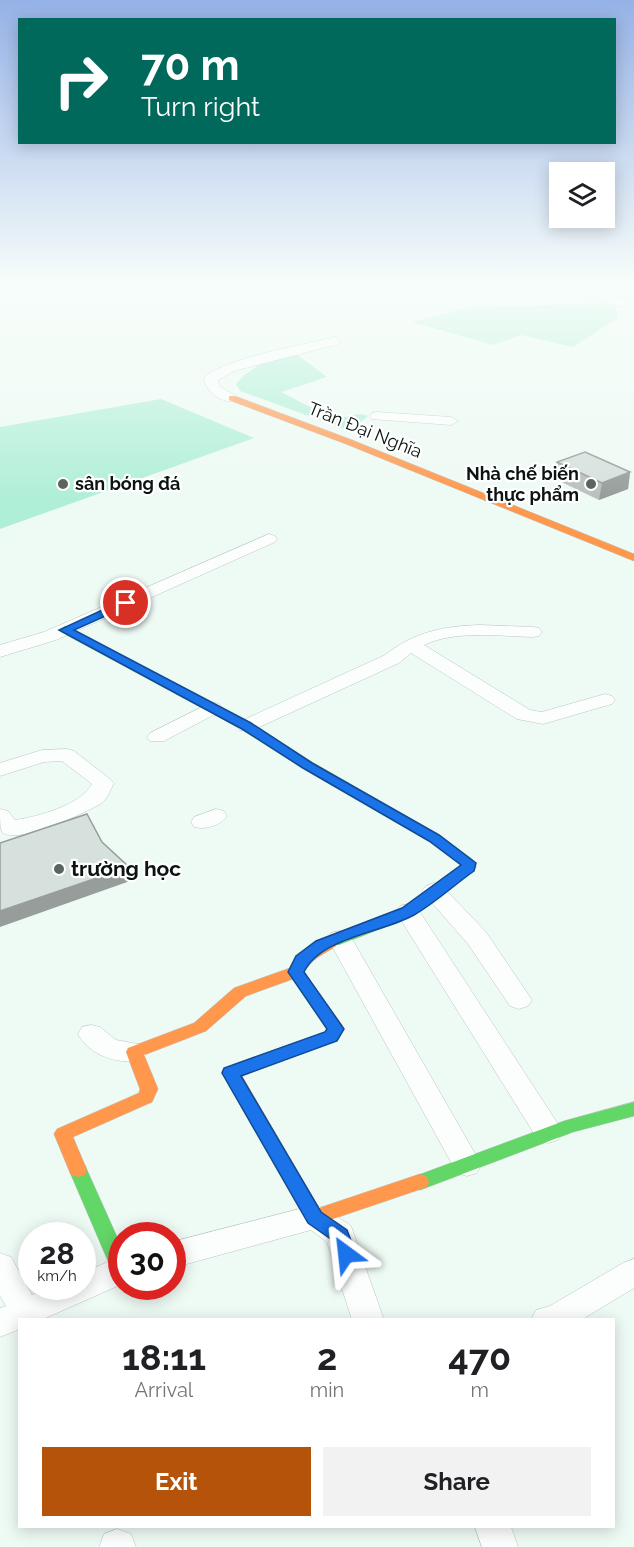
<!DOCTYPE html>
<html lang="en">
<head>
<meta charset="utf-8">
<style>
	body { margin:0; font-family:Raleway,sans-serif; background:#f2f2f2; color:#202124; height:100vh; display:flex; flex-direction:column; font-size:22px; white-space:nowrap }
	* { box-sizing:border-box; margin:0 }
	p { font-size:20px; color:#757577 }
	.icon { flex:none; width:33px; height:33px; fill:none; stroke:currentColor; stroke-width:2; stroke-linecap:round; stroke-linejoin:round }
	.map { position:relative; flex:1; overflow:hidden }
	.panel { position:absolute; left:18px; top:1318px; width:597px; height:210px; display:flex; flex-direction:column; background:#fff; border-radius:0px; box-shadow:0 3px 15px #0003 }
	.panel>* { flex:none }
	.banner { position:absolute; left:18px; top:18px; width:598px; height:126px; border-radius:0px; box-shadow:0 3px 15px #0003; background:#00695c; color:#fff; overflow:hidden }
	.buttons { position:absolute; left:549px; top:162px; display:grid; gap:12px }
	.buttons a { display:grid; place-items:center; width:66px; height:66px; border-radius:0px; background:#fff; box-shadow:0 3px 15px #0003; font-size:30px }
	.speed { position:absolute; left:18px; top:1222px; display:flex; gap:12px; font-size:30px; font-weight:700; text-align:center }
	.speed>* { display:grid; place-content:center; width:78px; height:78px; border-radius:50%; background:#fff; box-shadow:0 3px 15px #0003; line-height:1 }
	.speed small { font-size:15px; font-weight:400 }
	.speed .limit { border:9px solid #d22; background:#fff; color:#111 }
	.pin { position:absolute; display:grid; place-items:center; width:51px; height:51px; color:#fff; margin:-26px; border:3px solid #fff; border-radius:50%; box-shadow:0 2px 6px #0007 }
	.me { position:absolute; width:66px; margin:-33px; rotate:330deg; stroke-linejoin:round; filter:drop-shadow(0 0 4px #0008) }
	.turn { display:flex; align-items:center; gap:21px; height:126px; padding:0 24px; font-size:27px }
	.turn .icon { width:78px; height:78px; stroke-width:2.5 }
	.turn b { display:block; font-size:42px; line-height:51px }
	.eta { display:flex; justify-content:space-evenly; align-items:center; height:102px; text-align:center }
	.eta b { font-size:36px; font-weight:700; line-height:42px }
	.action { display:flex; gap:12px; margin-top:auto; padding:12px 24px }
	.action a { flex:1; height:69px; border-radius:0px; background:#b45309; color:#fff; font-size:24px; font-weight:700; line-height:69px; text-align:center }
	.action a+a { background:#f2f2f2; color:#202124 }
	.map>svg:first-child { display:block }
</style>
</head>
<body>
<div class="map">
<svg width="634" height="1547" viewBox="0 0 634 1547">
	<rect width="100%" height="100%" fill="#eefaf4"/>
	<!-- green -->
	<g fill="#b0efd7">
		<polygon points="611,303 617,309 618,318 573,347 521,335 493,345 412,322 466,308"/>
		<path d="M295 353 327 377 281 392C297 400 322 415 340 417 351 418 353 411 368 416L350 431 240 391 236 384C251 365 272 359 295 353Z"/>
		<polygon points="161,399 254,438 0,529 0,427"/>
	</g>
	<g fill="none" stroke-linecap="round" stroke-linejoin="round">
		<defs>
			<g id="street">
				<polygon points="394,282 410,282 404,285"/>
				<polygon points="548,282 564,282 625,300 627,303 625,306 617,306"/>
				<polygon points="621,282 634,282 634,286 623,284"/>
				<path d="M335 337 341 341 339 344 234 371 218 380 219 386 239 398 237 401C223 404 206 393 204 378 221 359 307 344 335 337Z"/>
				<polygon points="377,412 451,417 458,421 451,425 372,419 370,416 372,413"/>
				<polygon points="269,534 275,536 277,539 275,542 56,640 0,657 0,645 44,632"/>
				<path d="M480 625 533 627 539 628 542 632 539 636 533 637C498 636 456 630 424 645L530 710 542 712 605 694 612 696 615 700 612 704 543 724 517 719 411 653 399 663 253 730H239L236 726 239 722 385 655C414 632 444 626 480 625Z"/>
				<polygon points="212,702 219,704 222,708 219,712 164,741 150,741 147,737 150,733"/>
				<path d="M67 749 74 751 110 779 114 783C110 790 108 798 102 803 87 812 16 846 2 832 0 828 0 815 0 809L8 811 15 820C37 817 81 805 92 784L62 761 44 762 0 776V763L42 750Z"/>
				<path d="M216 809 224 811 227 816C220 826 205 830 194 827L191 822 194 817Z"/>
				<polygon points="434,883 442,886 486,932 532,1000 528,1006 519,1009 510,1006 468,944 426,896 422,891 426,886"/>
				<polygon points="408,904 416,906 558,1124 562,1132 558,1140 548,1143 538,1140 396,912 400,906"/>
				<polygon points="340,931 349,933 352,939 477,1157 481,1165 477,1173 467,1176 457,1173 328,939 331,933"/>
				<path d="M91 1025 100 1027 116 1040 143 1045 147 1052 143 1059C120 1066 90 1056 78 1034L82 1027Z"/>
				<polygon points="315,1205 325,1208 351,1226 384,1320 352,1320 327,1242 311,1230 172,1268 172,1242"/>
				<polygon points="0,1253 11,1257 32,1295 51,1287 82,1287 82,1273 122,1256 122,1284 41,1320 20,1320 20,1329 0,1337 0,1308 6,1306 0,1296"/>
				<polygon points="634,1259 634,1288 581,1320 531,1320 536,1310 550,1306 623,1263"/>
				<polygon points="475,1527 511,1527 518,1547 482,1547"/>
				<polygon points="117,1529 131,1534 136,1547 99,1547 104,1534"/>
			</g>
			<g id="fast">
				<polygon points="65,626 251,723 312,762 439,835 473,860 476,867 413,916 339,945 327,945 325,941 327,937 403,908 461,865 429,841 302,768 241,729 61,632 59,630"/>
				<polygon points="634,1102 634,1116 573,1132 420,1190 413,1187 411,1182 413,1177 564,1121"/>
				<polygon points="78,1163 85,1165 87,1170 122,1248 122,1277 114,1275 69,1170 71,1165"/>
			</g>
			<g id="slow">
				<polygon points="229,396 235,396 352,440 634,554 634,561 346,444 229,400"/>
				<path d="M333 936 339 937 341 941C331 953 316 953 304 972L342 1025 344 1029 337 1040 242 1076 319 1208 420 1174 427 1177 429 1182 427 1187 315 1225 308 1223 222 1073 225 1068 325 1032 327 1029 293 979 246 996 206 1031 144 1055 158 1089 152 1102 73 1137 87 1170 85 1175 78 1177 71 1175 54 1134 57 1129 139 1093 140 1089 126 1052 128 1048 194 1023 234 988 290 968 306 949Z"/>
			</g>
		</defs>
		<!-- street casing -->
		<use href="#street" stroke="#bcc6c1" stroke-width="1"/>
		<!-- fast casing -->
		<use href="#fast" stroke="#bcc6c1" stroke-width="1"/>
		<!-- slow casing -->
		<use href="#slow" stroke="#bcc6c1" stroke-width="1"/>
		<!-- street -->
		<use href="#street" fill="#fcfefd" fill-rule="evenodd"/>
		<!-- fast -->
		<use href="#fast" fill="#63d668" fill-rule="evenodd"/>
		<!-- slow -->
		<use href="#slow" fill="#ff974d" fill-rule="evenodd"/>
	</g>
	<!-- wall -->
	<polygon fill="#b8c1bd" points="557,462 630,472 628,489 599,500 555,479"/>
	<!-- shaded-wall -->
	<g fill="#969d9a">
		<polygon points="630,472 628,489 599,500 602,483"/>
		<polygon points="129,867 130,881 0,927 0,911"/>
	</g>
	<!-- building -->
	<g fill="#d6e0dc" stroke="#969d9a" stroke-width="1.5">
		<polygon points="585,452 630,472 602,483 557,462"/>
		<polygon points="87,814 102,842 129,867 0,911 0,843"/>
	</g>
	<!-- sky -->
	<linearGradient id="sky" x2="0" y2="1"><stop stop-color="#95b2e7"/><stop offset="0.57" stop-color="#f7fdfa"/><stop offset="1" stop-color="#f7fdfa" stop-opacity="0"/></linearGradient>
	<rect width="634" height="498" fill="url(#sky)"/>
	<!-- route -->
	<path fill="#1a73e8" stroke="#114b97" stroke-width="1.5" d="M126 599 130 600V605L74 630 251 723 312 763 439 835 476 863 474 871C454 885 435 903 414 915 382 933 321 937 304 972L344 1029 337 1041 241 1076 321 1212 347 1230 356 1254 353 1260 346 1262 339 1260 332 1240 308 1223 222 1073 224 1068 325 1032 327 1029 288 972 296 956 316 941 402 908 461 865 429 841 303 768 242 729 59 630Z"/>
	<!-- markers -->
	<g fill="#5a6460" stroke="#fff" stroke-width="2">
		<circle cx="63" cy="484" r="6"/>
		<circle cx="591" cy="484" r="6"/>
		<circle cx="59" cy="869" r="6"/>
	</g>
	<g text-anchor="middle" stroke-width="4.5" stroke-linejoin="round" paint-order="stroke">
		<!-- far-street labels -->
		<g font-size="18" fill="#0b1411" stroke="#fff">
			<text transform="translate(365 430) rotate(22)" y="6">Trần Đại Nghĩa</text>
		</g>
		<!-- far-poi labels -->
		<g font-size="18" font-weight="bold" fill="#0b1411" stroke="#fff" text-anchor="end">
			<text x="579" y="480">Nhà chế biến<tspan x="579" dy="21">thực phẩm</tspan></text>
			<text x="75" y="490" text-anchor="start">sân bóng đá</text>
		</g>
		<!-- poi labels -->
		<g font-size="21" font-weight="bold" fill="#0b1411" stroke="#fff" text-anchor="start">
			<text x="71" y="876">trường học</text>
		</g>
	</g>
</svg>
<div class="buttons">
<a><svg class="icon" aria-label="layers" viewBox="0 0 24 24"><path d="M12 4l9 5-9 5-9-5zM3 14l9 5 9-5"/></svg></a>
</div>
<div class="speed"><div>28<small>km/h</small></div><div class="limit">30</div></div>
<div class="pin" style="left:126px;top:603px;background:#d93025"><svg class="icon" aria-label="arrive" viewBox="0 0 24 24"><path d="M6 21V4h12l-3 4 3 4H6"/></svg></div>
<svg class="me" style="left:346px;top:1254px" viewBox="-20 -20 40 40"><path d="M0-17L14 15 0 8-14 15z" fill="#1a73e8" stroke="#fff" stroke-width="4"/></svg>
<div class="banner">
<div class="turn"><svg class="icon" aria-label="right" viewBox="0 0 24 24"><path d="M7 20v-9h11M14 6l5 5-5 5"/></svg><div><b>70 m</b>Turn right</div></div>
</div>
<section class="panel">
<div class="eta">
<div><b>18:11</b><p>Arrival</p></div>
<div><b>2</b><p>min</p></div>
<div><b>470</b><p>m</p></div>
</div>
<div class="action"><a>Exit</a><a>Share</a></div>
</section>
</div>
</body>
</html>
